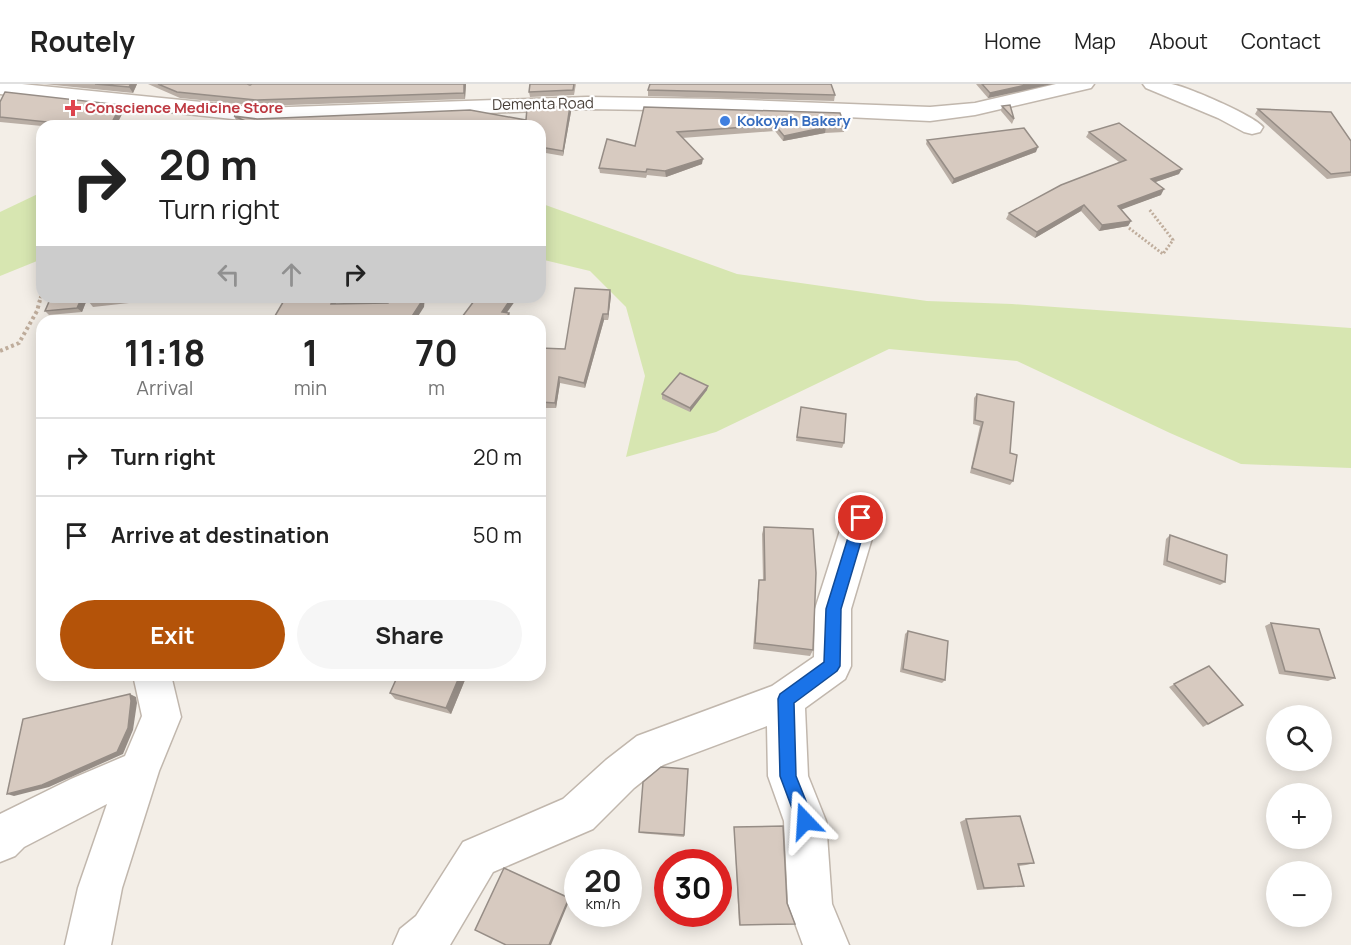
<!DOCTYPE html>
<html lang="en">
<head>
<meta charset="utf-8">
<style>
	body { margin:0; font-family:Manrope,sans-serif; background:#f6f6f6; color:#222; height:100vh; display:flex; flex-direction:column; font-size:22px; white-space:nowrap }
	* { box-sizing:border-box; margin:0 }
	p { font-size:20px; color:#767676 }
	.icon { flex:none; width:33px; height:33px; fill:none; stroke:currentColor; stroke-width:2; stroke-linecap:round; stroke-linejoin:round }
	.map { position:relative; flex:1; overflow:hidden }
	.details { position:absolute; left:36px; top:231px; width:510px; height:366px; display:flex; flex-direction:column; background:#fff; border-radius:18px; box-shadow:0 3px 15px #0003 }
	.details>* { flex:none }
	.hud { position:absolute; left:36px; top:36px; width:510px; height:183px; border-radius:18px; box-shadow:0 3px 15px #0003; background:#fff; color:#222; overflow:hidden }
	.buttons { position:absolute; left:1266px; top:621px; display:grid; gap:12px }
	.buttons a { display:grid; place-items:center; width:66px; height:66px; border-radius:50%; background:#fff; box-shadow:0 3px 15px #0003; font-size:30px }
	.speed { position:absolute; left:564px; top:765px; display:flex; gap:12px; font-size:30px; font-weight:700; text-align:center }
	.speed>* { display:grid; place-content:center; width:78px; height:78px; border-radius:50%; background:#fff; box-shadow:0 3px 15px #0003; line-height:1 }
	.speed small { font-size:15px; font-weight:400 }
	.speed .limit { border:9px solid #d22; background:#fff; color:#111 }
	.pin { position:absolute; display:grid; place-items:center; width:51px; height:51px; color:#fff; margin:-26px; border:3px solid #fff; border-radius:50%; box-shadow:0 2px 6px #0007 }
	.me { position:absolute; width:66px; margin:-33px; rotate:340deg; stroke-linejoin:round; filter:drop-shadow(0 0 4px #0008) }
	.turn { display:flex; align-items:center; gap:21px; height:126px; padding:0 24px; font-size:27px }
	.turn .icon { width:78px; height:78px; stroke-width:2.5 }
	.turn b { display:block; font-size:42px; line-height:51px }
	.lanes { display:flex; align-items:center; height:57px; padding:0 24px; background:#0003; justify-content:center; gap:30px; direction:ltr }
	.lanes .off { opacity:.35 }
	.eta { display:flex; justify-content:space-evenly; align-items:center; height:102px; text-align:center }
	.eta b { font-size:36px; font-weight:700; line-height:42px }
	.primary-button { display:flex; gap:12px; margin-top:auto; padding:12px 24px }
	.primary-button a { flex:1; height:69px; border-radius:36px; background:#b45309; color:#fff; font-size:24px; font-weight:700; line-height:69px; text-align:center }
	.primary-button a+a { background:#f6f6f6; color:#222 }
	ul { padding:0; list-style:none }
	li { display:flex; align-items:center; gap:18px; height:78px; padding:0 24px; border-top:2px solid #e0e0e0 }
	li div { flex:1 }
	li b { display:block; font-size:22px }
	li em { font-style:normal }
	header { display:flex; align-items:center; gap:36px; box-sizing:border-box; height:84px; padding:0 30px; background:#fff; border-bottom:2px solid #e0e0e0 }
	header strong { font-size:28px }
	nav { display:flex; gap:33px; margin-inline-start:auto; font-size:21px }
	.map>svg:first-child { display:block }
</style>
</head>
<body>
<header>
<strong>Routely</strong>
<nav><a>Home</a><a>Map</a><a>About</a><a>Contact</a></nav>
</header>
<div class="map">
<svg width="1351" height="861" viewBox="0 0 1351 861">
	<rect width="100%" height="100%" fill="#f3eee7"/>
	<!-- green -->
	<g fill="#d7e6b1">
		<polygon points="42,108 42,175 0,192 0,128"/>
		<polygon points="540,119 737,190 927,217 1012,220 1351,244 1351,384 1241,380 1170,349 1017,277 889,265 716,348 626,373 645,292 626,223 590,187 540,175"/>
	</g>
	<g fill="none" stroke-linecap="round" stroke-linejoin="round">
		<defs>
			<g id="street">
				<polygon points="0,0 22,0 260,24 587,13 718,15 930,23 975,19 1056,0 1094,0 1091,4 975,31 930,37 718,27 587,25 260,38 0,10"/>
				<path d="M1143 0C1152 0 1162 0 1171 0 1186 2 1255 32 1263 43L1260 48 1252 50 1244 48 1218 34 1146 4Z"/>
				<polygon points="861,420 873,424 878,434 851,525 851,582 845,595 805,624 808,692 826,737 832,820 849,861 803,861 788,820 784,737 768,692 767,642 663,681 634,704 593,745 493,788 450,861 393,861 400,845 416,832 463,758 563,715 606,676 637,652 772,602 814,573 815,525 844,434 849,424"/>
				<polygon points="133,591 171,591 181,633 159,687 122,804 111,861 65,861 78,804 107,720 24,763 15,772 0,778 0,730 71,695 125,672 142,632"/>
			</g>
		</defs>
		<!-- street casing -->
		<use href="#street" stroke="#c1b7ad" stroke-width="3"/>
		<!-- path-far1 -->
		<g stroke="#bfad9c" stroke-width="3" stroke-dasharray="2 2" stroke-linecap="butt">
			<polyline points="1129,144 1163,170 1173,156 1149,125"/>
			<polyline points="39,218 42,208"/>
		</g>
		<!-- path -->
		<polyline stroke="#bfad9c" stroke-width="4" stroke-dasharray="3 3" stroke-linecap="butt" points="0,267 19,259 37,227 40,216"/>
		<!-- street -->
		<use href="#street" fill="#fff" fill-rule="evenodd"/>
	</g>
	<!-- wall -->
	<g fill="#b9aea5">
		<polygon points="44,0 137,0 133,9"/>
		<polygon points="148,0 247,0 250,1 466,0 465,15 260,22 180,14"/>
		<polygon points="576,0 574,11 530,13 529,8"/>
		<polygon points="976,0 1052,0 988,14"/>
		<polygon points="648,6 835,11 834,17 648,12"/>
		<polygon points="0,18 124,26 116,42 42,42 0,38"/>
		<polygon points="570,22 571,28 563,72 540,68 540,42 247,42 237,38 234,32 257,35 526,36"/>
		<polygon points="1002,22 1014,35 1012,40 1001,27"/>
		<polygon points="644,23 845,42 844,48 825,49 783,57 775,47 682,54 702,80 666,93 647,91 646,94 600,89 599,84 635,62"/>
		<polygon points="1258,25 1351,57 1351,92 1327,95 1255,30"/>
		<polygon points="1089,48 1179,90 1155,98 1161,111 1121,125 1131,137 1128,142 1099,147 1081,127 1035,154 1006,135 1009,129 1119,78 1086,53"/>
		<polygon points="927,56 1036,68 952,100 926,60"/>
		<polygon points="610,206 611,212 608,236 604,236 585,304 560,299 556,324 540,324 540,264 565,265"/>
		<polygon points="51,213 88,213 82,228 49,231 45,227"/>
		<polygon points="131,213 129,219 93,223 89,218"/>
		<polygon points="708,302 707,306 690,328 662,315 662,310"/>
		<polygon points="977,310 1010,369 1013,397 1010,401 970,389 980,342 973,340 974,314"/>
		<polygon points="801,323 844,359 842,364 796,357"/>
		<polygon points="764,443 813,566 810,572 753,565 758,503 759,496 763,496 762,450"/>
		<polygon points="1170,451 1225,498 1220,501 1163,481 1166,455"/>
		<polygon points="1271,539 1335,594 1328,597 1279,590 1265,542"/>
		<polygon points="908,547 945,596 942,599 900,588 905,550"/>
		<polygon points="1209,582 1208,640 1203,643 1169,603"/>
		<polygon points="398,591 467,591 451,630 395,615 390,609"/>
		<polygon points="688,685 684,753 639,749 639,748"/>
		<polygon points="966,735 1034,779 1026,781 1019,782 1024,802 1016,803 977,806 960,738"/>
		<polygon points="734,743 787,819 795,840 739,841"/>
	</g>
	<!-- shaded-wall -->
	<g fill="#968d86">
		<polygon points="131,0 137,0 133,9 129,3"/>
		<polygon points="464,0 466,0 465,15 464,9"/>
		<polygon points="1030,0 1052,0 988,14 990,9"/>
		<polygon points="121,21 124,26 116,42 110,42"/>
		<polygon points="570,22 571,28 563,72 563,67"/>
		<polygon points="826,43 825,49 783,57 784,52"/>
		<polygon points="1038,63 1036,68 952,100 954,95"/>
		<polygon points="703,75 702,80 666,93 665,87"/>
		<polygon points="1182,85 1179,90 1147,101 1151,95"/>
		<polygon points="1164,105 1161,111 1115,128 1118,122"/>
		<polygon points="1084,121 1081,127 1035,154 1037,148"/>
		<polygon points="1131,137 1128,142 1099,147 1102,141"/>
		<polygon points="610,206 611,212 608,236 608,230"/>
		<polygon points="82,213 88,213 82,228 77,224"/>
		<polygon points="125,213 131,213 129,219 125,214"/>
		<polygon points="333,213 338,213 334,226 331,220"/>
		<polygon points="422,213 425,213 424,223 415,237 409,237"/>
		<polygon points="512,213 518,213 503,234 502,228"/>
		<polygon points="509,229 511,235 510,237 505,237"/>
		<polygon points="603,230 604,236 585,304 584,299"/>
		<polygon points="559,293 560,299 556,324 555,319"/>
		<polygon points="708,302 707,306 690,328 690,324"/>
		<polygon points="460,591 467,591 451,630 446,624"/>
		<polygon points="130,610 136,613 137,619 133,646 123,670 49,703 14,712 7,710"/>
		<polygon points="569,814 570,815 551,861 549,861"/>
	</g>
	<!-- building -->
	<g fill="#d7cac0" stroke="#968d86" stroke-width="1.5">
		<polygon points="95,0 131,0 129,3"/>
		<polygon points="158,0 247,0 250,1 252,0 464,0 464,9 257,16 177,8"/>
		<polygon points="530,0 574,0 573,6 529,8"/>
		<polygon points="650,0 831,0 835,11 648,6"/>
		<polygon points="982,0 1030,0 990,9"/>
		<polygon points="5,8 121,21 110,42 55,42 57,39 0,33 0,18"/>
		<polygon points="1010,21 1014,35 1002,22"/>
		<polygon points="570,22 563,67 540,63 540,42 257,42 234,32 257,35 470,26 526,36 527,24"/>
		<polygon points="644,23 840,29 845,42 826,43 784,52 775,41 677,48 703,75 665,87 647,85 646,88 599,84 607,55 635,62"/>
		<polygon points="1258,25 1331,28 1351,57 1351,88 1331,90"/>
		<polygon points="1119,39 1182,85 1151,95 1164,105 1118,122 1131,137 1102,141 1084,121 1037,148 1009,129 1061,101 1126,76 1089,48"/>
		<polygon points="1024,44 1038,63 954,95 927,56"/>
		<polygon points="575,204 610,206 608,230 603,230 584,299 559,293 555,319 540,318 540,264 565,265"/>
		<polygon points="51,213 82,213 77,224 45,227"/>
		<polygon points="91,213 125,213 125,214 89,218"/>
		<polygon points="286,213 333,213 331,220 388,219 389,213 422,213 422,217 409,237 272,237"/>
		<polygon points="477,213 512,213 502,228 509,229 505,237 459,237"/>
		<polygon points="680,289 708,302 690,324 662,310"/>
		<polygon points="977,310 1014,318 1010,369 1017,371 1013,397 972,384 983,338 975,336"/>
		<polygon points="801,323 846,330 844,359 797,353"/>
		<polygon points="764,443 813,445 816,489 813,566 755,559 759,496 765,496"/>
		<polygon points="1170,451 1227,471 1225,498 1167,477"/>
		<polygon points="1271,539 1319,545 1335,594 1285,587"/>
		<polygon points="908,547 948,557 945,596 903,585"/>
		<polygon points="1209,582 1243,621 1208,640 1174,600"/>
		<polygon points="398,591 460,591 446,624 390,609"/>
		<polygon points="130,610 131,617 128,644 117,668 42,701 7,710 23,635"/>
		<polygon points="661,683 688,685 684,751 639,748 643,698"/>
		<polygon points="1020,732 1034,779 1018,780 1024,802 984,804 966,735"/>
		<polygon points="783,742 787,819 795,840 740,841 734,743"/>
		<polygon points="504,784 569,814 549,861 506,861 475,846"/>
	</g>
	<!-- route -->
	<polygon fill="#1a73e8" stroke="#114b97" stroke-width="1.5" points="861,428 866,430 868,434 841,525 840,582 837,587 794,619 796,692 814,737 811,743 805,746 799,743 780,692 778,615 780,610 824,578 826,525 854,434 856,430"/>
	<!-- markers -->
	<path fill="#e0444e" stroke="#fff" stroke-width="2" d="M70 15h6v6h6v6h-6v6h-6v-6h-6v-6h6z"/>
	<circle fill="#3f7fe0" stroke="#fff" stroke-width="2" cx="725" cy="37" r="6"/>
	<g text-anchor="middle" stroke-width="4.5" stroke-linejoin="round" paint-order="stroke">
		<!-- far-street labels -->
		<g font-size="15" fill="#463d36" stroke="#fff">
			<text transform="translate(543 20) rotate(-1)" y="5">Dementa Road</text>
		</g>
		<!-- far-health labels -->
		<g font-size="15" font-weight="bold" fill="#be3a42" stroke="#fff" text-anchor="start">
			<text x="85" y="29">Conscience Medicine Store</text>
		</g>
		<!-- far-shop labels -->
		<g font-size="15" font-weight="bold" fill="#366cbe" stroke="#fff" text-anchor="start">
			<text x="737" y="42">Kokoyah Bakery</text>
		</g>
	</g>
</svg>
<div class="buttons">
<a><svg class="icon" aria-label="search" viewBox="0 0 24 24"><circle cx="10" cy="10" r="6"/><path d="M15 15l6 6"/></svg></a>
<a>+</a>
<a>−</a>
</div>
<div class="speed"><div>20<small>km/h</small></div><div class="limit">30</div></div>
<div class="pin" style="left:861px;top:434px;background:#d93025"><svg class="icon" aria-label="arrive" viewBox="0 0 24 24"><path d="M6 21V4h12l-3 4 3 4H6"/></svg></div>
<svg class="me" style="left:805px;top:737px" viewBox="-20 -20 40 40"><path d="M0-17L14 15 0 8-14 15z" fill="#1a73e8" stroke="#fff" stroke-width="4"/></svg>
<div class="hud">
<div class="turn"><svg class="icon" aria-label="right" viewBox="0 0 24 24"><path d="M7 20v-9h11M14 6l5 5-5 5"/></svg><div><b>20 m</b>Turn right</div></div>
<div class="lanes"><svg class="icon off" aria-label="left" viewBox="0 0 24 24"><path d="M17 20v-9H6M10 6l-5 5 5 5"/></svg><svg class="icon off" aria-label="ahead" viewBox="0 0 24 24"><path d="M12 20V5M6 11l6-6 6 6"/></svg><svg class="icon" aria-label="right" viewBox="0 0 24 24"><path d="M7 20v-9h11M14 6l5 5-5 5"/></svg></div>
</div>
<section class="details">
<div class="eta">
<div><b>11:18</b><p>Arrival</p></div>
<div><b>1</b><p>min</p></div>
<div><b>70</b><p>m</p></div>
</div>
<ul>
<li><svg class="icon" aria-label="right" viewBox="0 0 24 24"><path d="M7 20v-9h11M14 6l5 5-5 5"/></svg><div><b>Turn right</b></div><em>20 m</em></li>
<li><svg class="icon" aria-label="arrive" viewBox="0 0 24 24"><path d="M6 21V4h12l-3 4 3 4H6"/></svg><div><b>Arrive at destination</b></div><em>50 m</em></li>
</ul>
<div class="primary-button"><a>Exit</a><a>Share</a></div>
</section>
</div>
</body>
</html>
